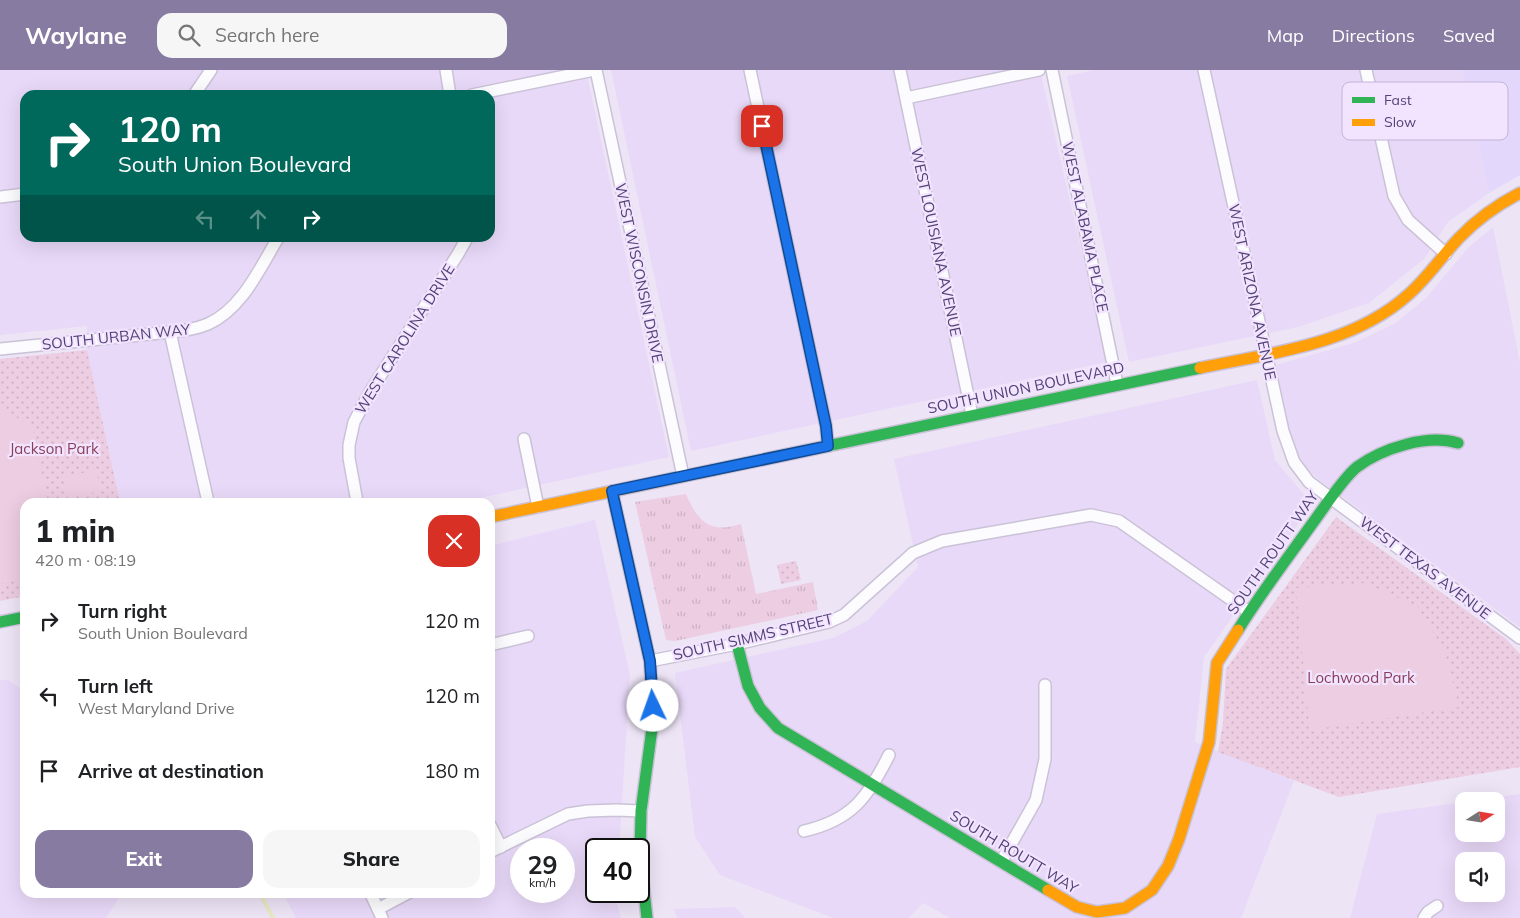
<!DOCTYPE html>
<html lang="en">
<head>
<meta charset="utf-8">
<style>
	body { margin:0; font-family:Mulish,sans-serif; background:#f6f6f6; color:#202124; height:100vh; display:flex; flex-direction:column; font-size:19px; white-space:nowrap }
	* { box-sizing:border-box; margin:0 }
	p { font-size:16px; color:#757577 }
	.icon { flex:none; width:28px; height:28px; fill:none; stroke:currentColor; stroke-width:2; stroke-linecap:round; stroke-linejoin:round }
	.map { position:relative; flex:1; overflow:hidden }
	.drawer { position:absolute; left:20px; top:428px; width:475px; height:400px; display:flex; flex-direction:column; background:#fff; border-radius:15px; box-shadow:0 5px 20px #0002 }
	.drawer>* { flex:none }
	.hud { position:absolute; left:20px; top:20px; width:475px; height:152px; border-radius:15px; box-shadow:0 5px 20px #0002; background:#00695c; color:#fff; overflow:hidden }
	.needle { width:32px; rotate:78deg }
	.fabs { position:absolute; left:1455px; top:722px; display:grid; gap:10px }
	.fabs a { display:grid; place-items:center; width:50px; height:50px; border-radius:10px; background:#fff; box-shadow:0 5px 20px #0002; font-size:25px }
	.speed { position:absolute; left:510px; top:768px; display:flex; gap:10px; font-size:25px; font-weight:700; text-align:center }
	.speed>* { display:grid; place-content:center; width:65px; height:65px; border-radius:50%; background:#fff; box-shadow:0 5px 20px #0002; line-height:1 }
	.speed small { font-size:12px; font-weight:400 }
	.speed .limit { border:2px solid #111; border-radius:8px; background:#fff; color:#111 }
	.pin { position:absolute; display:grid; place-items:center; width:42px; height:42px; color:#fff; margin:-21px; border-radius:10px; box-shadow:0 2px 8px #0006 }
	.me { position:absolute; width:55px; margin:-28px; rotate:357deg; stroke-linejoin:round; filter:drop-shadow(0 0 4px #0008) }
	.turn { display:flex; align-items:center; gap:18px; height:105px; padding:0 15px; font-size:22px }
	.turn .icon { width:65px; height:65px; stroke-width:2.5 }
	.turn b { display:block; font-size:35px; line-height:42px }
	.lanes { display:flex; align-items:center; height:48px; padding:0 15px; background:#0003; justify-content:center; gap:25px; direction:ltr }
	.lanes .off { opacity:.35 }
	.round { display:grid; place-items:center; flex:none; width:52px; height:52px; border-radius:15px; background:#f6f6f6 }
	.overview { display:flex; align-items:center; justify-content:space-between; height:85px; padding:0 15px }
	h1 { font-size:30px; font-weight:800; line-height:38px }
	.button { display:flex; gap:10px; margin-top:auto; padding:10px 15px }
	.button a { flex:1; height:58px; border-radius:15px; background:#887ba2; color:#fff; font-size:20px; font-weight:800; line-height:58px; text-align:center }
	.button a+a { background:#f6f6f6; color:#202124 }
	ul { padding:0; list-style:none }
	li { display:flex; align-items:center; gap:15px; height:75px; padding:0 15px }
	li div { flex:1 }
	li b { display:block; font-size:19px }
	li em { font-style:normal }
	header { display:flex; align-items:center; gap:30px; box-sizing:border-box; height:70px; padding:0 25px; background:#887ba2; color:#fff }
	header strong { font-size:24px }
	nav { display:flex; gap:28px; margin-inline-start:auto; font-size:18px }
	.search { width:350px; height:45px; background:#f6f6f6; display:flex; align-items:center; gap:12px; box-sizing:border-box; padding:0 18px; border-radius:15px; color:#757577; font-size:19px }
	.map>svg:first-child { display:block }
</style>
</head>
<body>
<header>
<strong>Waylane</strong>
<div class="search"><svg class="icon" aria-label="search" viewBox="0 0 24 24"><circle cx="10" cy="10" r="6"/><path d="M15 15l6 6"/></svg>Search here</div>
<nav><a>Map</a><a>Directions</a><a>Saved</a></nav>
</header>
<div class="map">
<svg width="1520" height="848" viewBox="0 0 1520 848">
	<defs>
		<pattern id="grass-tufts" width="24" height="20" patternUnits="userSpaceOnUse" patternTransform="scale(1.25)"><rect width="24" height="20" fill="#eccde2"/><path d="M3 7l-1-3M5 7V3M7 7l1-3M15 17l-1-3M17 17v-4M19 17l1-3" fill="none" stroke="#ccb1c5"/></pattern>
		<pattern id="park-dots" width="8" height="8" patternUnits="userSpaceOnUse" patternTransform="scale(1.25)"><rect width="8" height="8" fill="#eccde2"/><path d="M2 2h.1M6 6h.1" fill="none" stroke="#ccb1c5" stroke-width="1.8" stroke-linecap="round"/></pattern>
	</defs>
	<rect width="100%" height="100%" fill="#ede4f6"/>
	<!-- residential -->
	<g fill="#e9d9f9" fill-rule="evenodd">
		<path d="M0 0H586L669 387 461 432H120L87 280V256L0 265ZM25 25H490V168H25Z"/>
		<polygon points="611,0 1040,0 1107,292 691,381"/>
		<polygon points="1094,0 1462,0 1489,123 1448,152 1424,189 1369,233 1298,257 1129,292 1067,6"/>
		<polygon points="1493,157 1520,293 1520,557 1321,411 1307,399 1297,382 1291,366 1276,295 1354,273 1396,253 1426,228 1469,177"/>
		<polygon points="1257,310 1275,390 1312,434 1204,587 1195,672 1294,711 1241,848 950,848 923,833 909,848 833,848 720,805 695,767 675,603 833,568 867,551 918,497 894,389"/>
		<path d="M595 450 630 605 619 779H596V821H616V830L621 848H296L283 823 490 822V476ZM521 779H564V821H521Z"/>
		<polygon points="0,610 8,610 25,621 25,822 122,823 106,848 0,848"/>
		<path d="M1520 724V848H1350L1377 744 1464 732V764H1496V731H1471ZM1464 791H1496V824H1464Z"/>
		<polygon points="735,837 745,848 677,848 674,839"/>
	</g>
	<!-- commercial -->
	<polygon fill="#e3d8fb" points="1462,0 1520,0 1520,105 1489,123"/>
	<!-- grass -->
	<path fill="url(#grass-tufts)" d="M686 424C698 452 710 464 741 454L756 524 813 512 818 540 675 571 666 570 635 432Z"/>
	<!-- park -->
	<g fill="url(#park-dots)">
		<polygon points="87,280 120,432 25,432 25,526 0,531 0,289"/>
		<polygon points="1336,447 1506,569 1520,584 1520,697 1339,727 1218,682 1223,653 1226,599"/>
		<polygon points="796,491 801,510 781,514 777,495"/>
	</g>
	<!-- pitch -->
	<g fill="#eccde2">
		<polygon points="0,338 32,356 48,432 25,432 25,509 0,514"/>
		<polygon points="96,400 101,421 68,428 64,407"/>
		<polygon points="1365,513 1418,537 1445,582 1459,637 1317,659 1309,653 1296,518"/>
	</g>
	<g fill="none" stroke-linecap="round" stroke-linejoin="round">
		<!-- stream -->
		<polyline stroke="#e7e8c4" stroke-width="4" points="259,822 273,848"/>
		<defs>
			<g id="street">
				<polyline points="446,0 450,25"/>
				<polyline points="596,0 683,406"/>
				<polyline points="750,0 826,356 828,376"/>
				<polyline points="900,0 972,345"/>
				<polyline points="1052,0 1117,314"/>
				<polyline points="1204,0 1283,361 1294,392 1309,412 1520,568"/>
				<polyline points="1366,0 1394,126 1408,150 1446,184"/>
				<polyline points="194,25 211,0"/>
				<polyline points="472,25 594,0"/>
				<polyline points="906,28 1039,0"/>
				<polyline points="0,127 25,124"/>
				<polyline points="170,262 208,432"/>
				<path d="M0 279 170 262C183 261 196 259 208 254 242 239 260 198 278 168"/>
				<polyline points="524,369 538,437"/>
				<polyline points="357,432 349,388 349,375 354,352 370,322 458,184 467,168"/>
				<polyline points="490,575 528,566"/>
				<polyline points="650,591 737,574 829,552 844,545 913,483 942,471 1091,445 1119,451 1249,542"/>
				<polyline points="490,755 501,777"/>
				<path d="M804 761C852 750 868 727 889 685"/>
				<polyline points="490,782 568,744 588,741 616,740 641,741"/>
				<polyline points="1001,792 1036,730 1045,689 1045,615"/>
				<polyline points="370,822 382,848"/>
				<polyline points="378,839 410,822"/>
				<polyline points="1424,848 1428,842 1437,836"/>
			</g>
			<g id="fast">
				<polyline points="713,400 1200,298"/>
				<polyline points="612,421 650,591 653,651 641,741 640,785 647,848"/>
				<polyline points="0,552 25,547"/>
				<path d="M1238 560C1261 523 1287 489 1312 454 1324 438 1343 408 1357 397 1383 378 1427 364 1458 373"/>
				<polyline points="737,574 748,616 760,638 778,658 1048,820"/>
			</g>
			<g id="slow">
				<path d="M1200 298C1271 283 1353 275 1409 224 1428 207 1442 186 1459 168 1477 149 1497 135 1520 123"/>
				<polyline points="490,447 713,400"/>
				<polyline points="1048,820 1077,837 1097,842 1125,838 1152,820 1168,796 1179,769 1209,672 1217,593 1238,560"/>
			</g>
		</defs>
		<!-- street casing -->
		<use href="#street" stroke="#cac2d7" stroke-width="14"/>
		<!-- fast casing -->
		<use href="#fast" stroke="#c9c1d6" stroke-width="14"/>
		<!-- slow casing -->
		<use href="#slow" stroke="#c9c1d6" stroke-width="14"/>
		<!-- street -->
		<use href="#street" stroke="#fcfbfe" stroke-width="11"/>
		<!-- fast -->
		<use href="#fast" stroke="#30b455" stroke-width="11"/>
		<!-- slow -->
		<use href="#slow" stroke="#ff9f0a" stroke-width="11"/>
	</g>
	<g fill="none" stroke-linecap="round" stroke-linejoin="round">
		<defs>
			<polyline id="route" points="653,636 650,591 612,421 828,376 826,356 762,56"/>
		</defs>
		<!-- route casing -->
		<use href="#route" stroke="#114b97" stroke-width="12"/>
		<!-- route -->
		<use href="#route" stroke="#1a73e8" stroke-width="9"/>
	</g>
	<g text-anchor="middle" stroke-width="4.5" stroke-linejoin="round" paint-order="stroke">
		<!-- street labels -->
		<g font-size="15" fill="#514375" stroke="#f2e4ff">
			<text transform="translate(1085 157) rotate(78)" y="5">WEST ALABAMA PLACE</text>
			<text transform="translate(936 172) rotate(78)" y="5">WEST LOUISIANA AVENUE</text>
			<text transform="translate(639 203) rotate(78)" y="5">WEST WISCONSIN DRIVE</text>
			<text transform="translate(1252 222) rotate(78)" y="5">WEST ARIZONA AVENUE</text>
			<text transform="translate(116 267) rotate(-6)" y="5">SOUTH URBAN WAY</text>
			<text transform="translate(405 269) rotate(-58)" y="5">WEST CAROLINA DRIVE</text>
			<text transform="translate(1026 318) rotate(-12)" y="5">SOUTH UNION BOULEVARD</text>
			<text transform="translate(1273 483) rotate(-55)" y="5">SOUTH ROUTT WAY</text>
			<text transform="translate(1425 498) rotate(37)" y="5">WEST TEXAS AVENUE</text>
			<text transform="translate(753 567) rotate(-13)" y="5">SOUTH SIMMS STREET</text>
			<text transform="translate(1014 782) rotate(31)" y="5">SOUTH ROUTT WAY</text>
		</g>
		<!-- park labels -->
		<g font-size="15" fill="#883f5a" stroke="#f2e4ff">
			<text x="54" y="384">Jackson Park</text>
			<text x="1361" y="613">Lochwood Park</text>
		</g>
	</g>
	<!-- legend -->
	<rect x="1342" y="12" width="166" height="58" rx="8" fill="#f2e4ff" stroke="#c2b4d6" stroke-width="1"/>
	<rect x="1352" y="27" width="23" height="6" fill="#30b455"/>
	<rect x="1352" y="49" width="23" height="7" fill="#ff9f0a"/>
	<g font-size="14" fill="#514375">
		<text x="1384" y="35">Fast</text>
		<text x="1384" y="57">Slow</text>
	</g>
</svg>
<div class="fabs">
<a><svg class="needle" viewBox="-14 -14 28 28"><path d="M0-13l5 13h-10z" fill="#e53935"/><path d="M0 13l5-13h-10z" fill="#757577"/></svg></a>
<a><svg class="icon" aria-label="sound" viewBox="0 0 24 24"><path d="M4 9h4l5-4v14l-5-4H4zM17 9q2 3 0 6"/></svg></a>
</div>
<div class="speed"><div>29<small>km/h</small></div><div class="limit">40</div></div>
<div class="pin" style="left:762px;top:56px;background:#d93025"><svg class="icon" aria-label="arrive" viewBox="0 0 24 24"><path d="M6 21V4h12l-3 4 3 4H6"/></svg></div>
<svg class="me" style="left:653px;top:636px" viewBox="-20 -20 40 40"><circle r="19" fill="#fff"/><path d="M0-13L10 11 0 6-10 11z" fill="#1a73e8"/></svg>
<div class="hud">
<div class="turn"><svg class="icon" aria-label="right" viewBox="0 0 24 24"><path d="M7 20v-9h11M14 6l5 5-5 5"/></svg><div><b>120 m</b>South Union Boulevard</div></div>
<div class="lanes"><svg class="icon off" aria-label="left" viewBox="0 0 24 24"><path d="M17 20v-9H6M10 6l-5 5 5 5"/></svg><svg class="icon off" aria-label="ahead" viewBox="0 0 24 24"><path d="M12 20V5M6 11l6-6 6 6"/></svg><svg class="icon" aria-label="right" viewBox="0 0 24 24"><path d="M7 20v-9h11M14 6l5 5-5 5"/></svg></div>
</div>
<section class="drawer">
<div class="overview"><div><h1>1 min</h1><p>420 m · 08:19</p></div><a class="round" style="background:#d93025;color:#fff"><svg class="icon" aria-label="close" viewBox="0 0 24 24"><path d="M6 6l12 12M18 6L6 18"/></svg></a></div>
<ul>
<li><svg class="icon" aria-label="right" viewBox="0 0 24 24"><path d="M7 20v-9h11M14 6l5 5-5 5"/></svg><div><b>Turn right</b><p>South Union Boulevard</p></div><em>120 m</em></li>
<li><svg class="icon" aria-label="left" viewBox="0 0 24 24"><path d="M17 20v-9H6M10 6l-5 5 5 5"/></svg><div><b>Turn left</b><p>West Maryland Drive</p></div><em>120 m</em></li>
<li><svg class="icon" aria-label="arrive" viewBox="0 0 24 24"><path d="M6 21V4h12l-3 4 3 4H6"/></svg><div><b>Arrive at destination</b></div><em>180 m</em></li>
</ul>
<div class="button"><a>Exit</a><a>Share</a></div>
</section>
</div>
</body>
</html>
